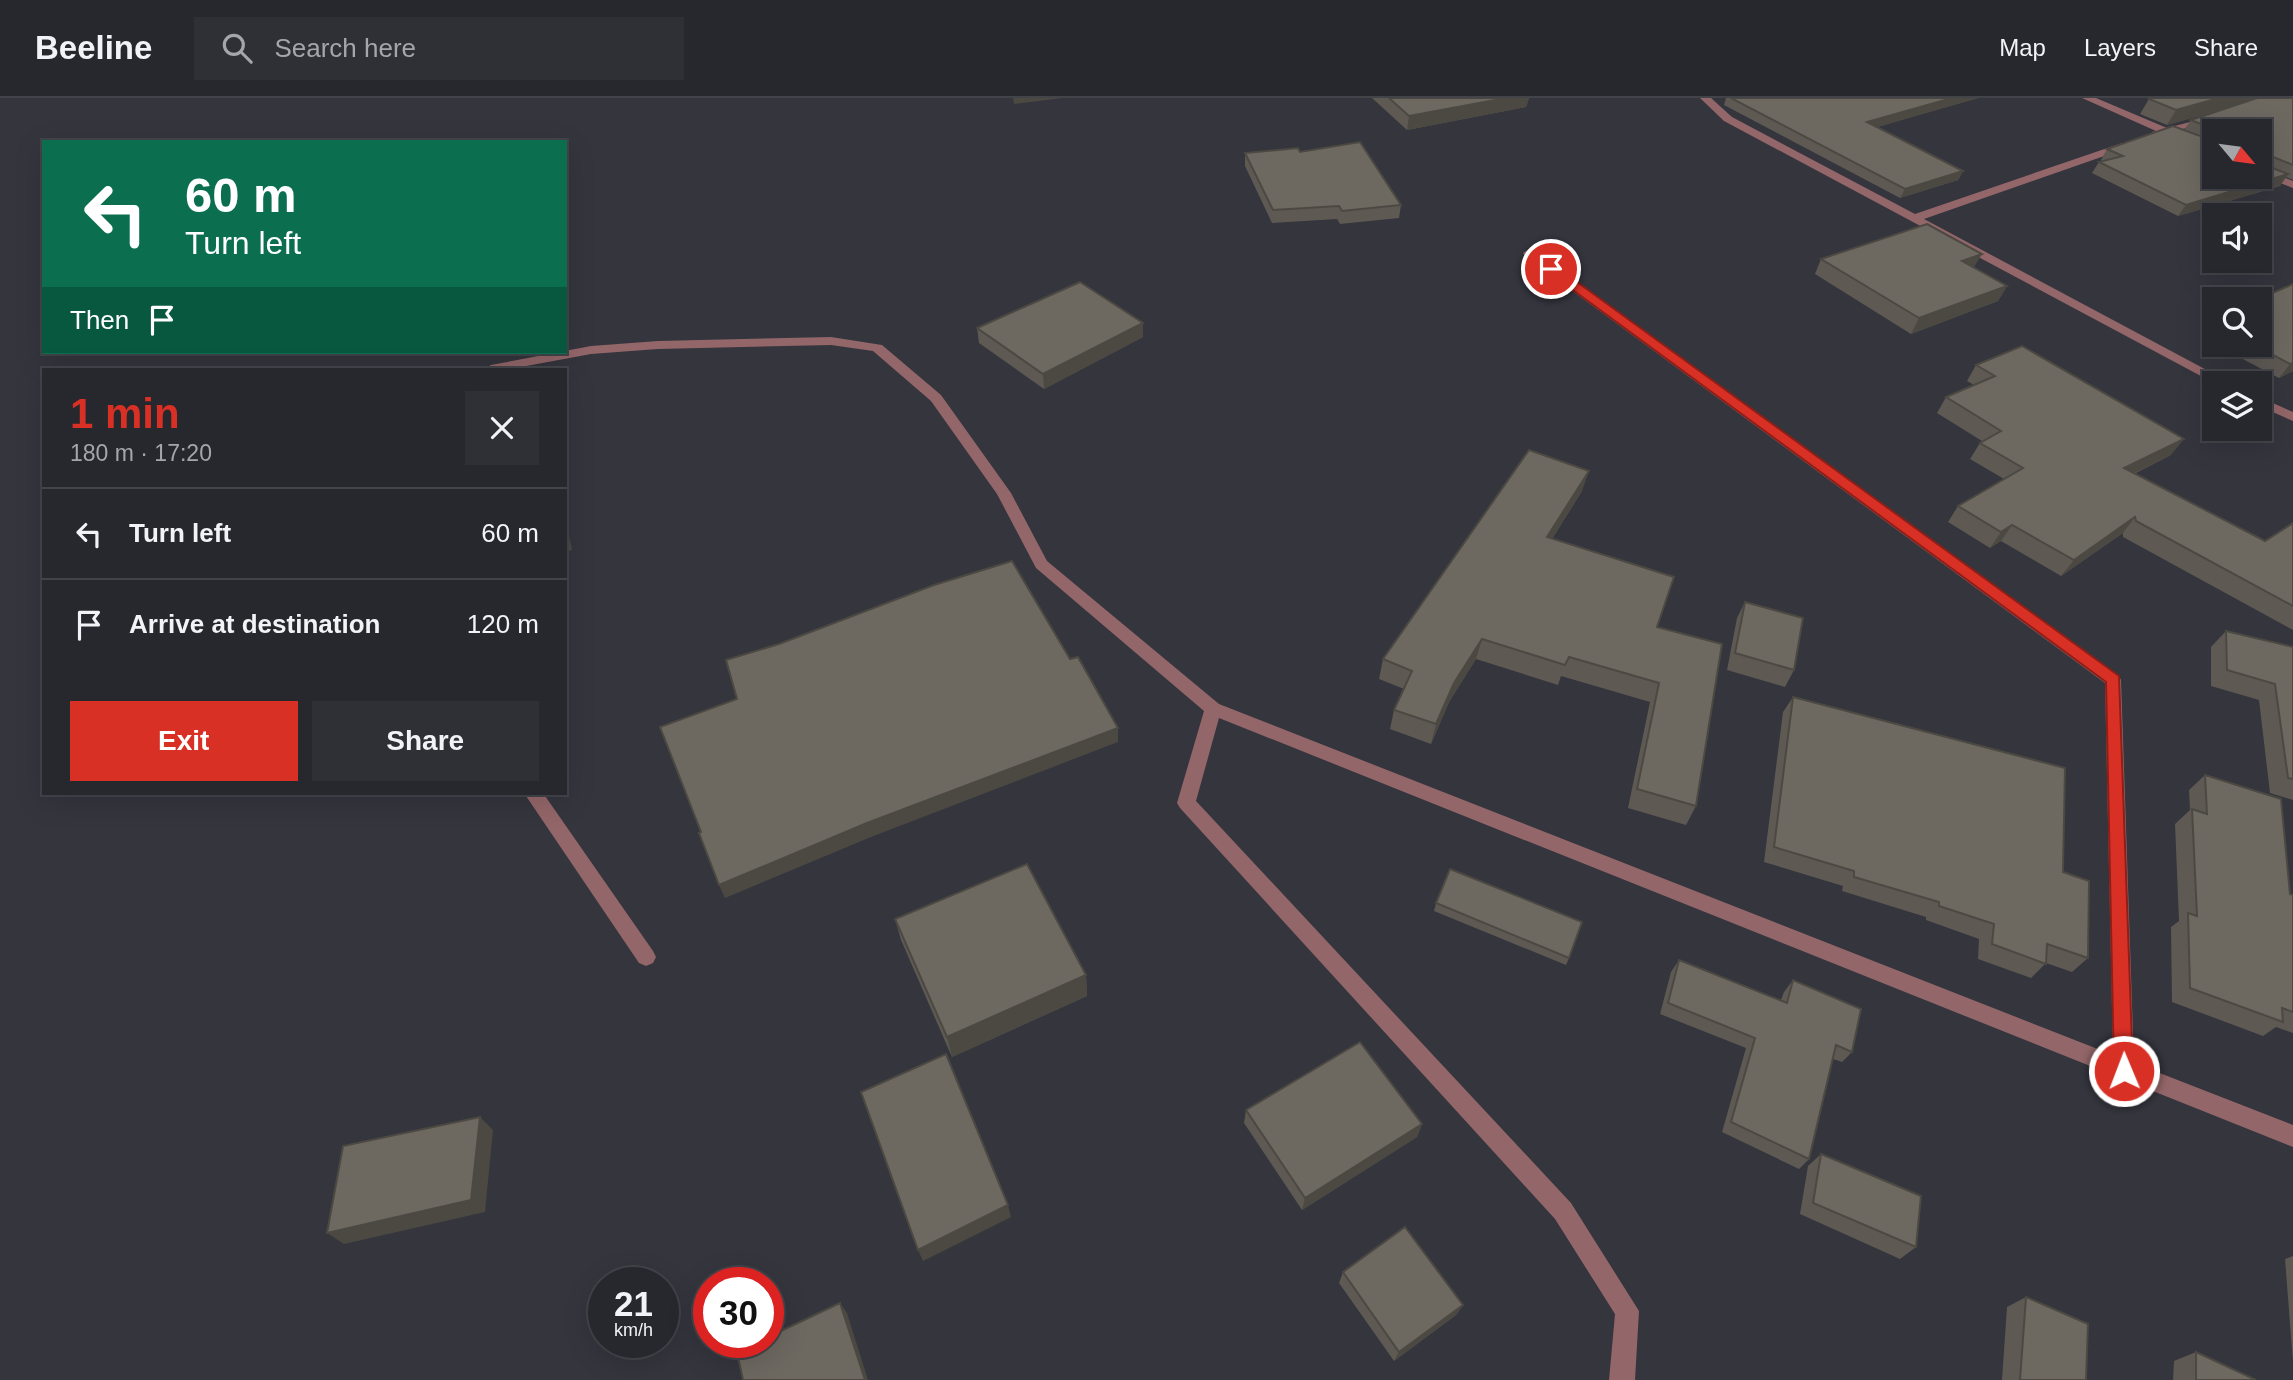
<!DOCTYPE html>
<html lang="en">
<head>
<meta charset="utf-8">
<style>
	body { margin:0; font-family:Arial,sans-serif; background:#2f3036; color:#f1f3f6; height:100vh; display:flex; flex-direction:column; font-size:26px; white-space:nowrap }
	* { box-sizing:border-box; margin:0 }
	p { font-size:23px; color:#a4a6aa }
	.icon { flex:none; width:38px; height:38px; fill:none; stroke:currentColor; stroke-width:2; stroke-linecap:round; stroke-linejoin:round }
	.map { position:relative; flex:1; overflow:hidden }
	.details { position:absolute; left:42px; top:270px; width:525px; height:427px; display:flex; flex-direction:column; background:#27282e; border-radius:0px; box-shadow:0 7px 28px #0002,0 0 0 2px #43444a }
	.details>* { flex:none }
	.guide { position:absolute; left:42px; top:42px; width:525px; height:214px; border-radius:0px; box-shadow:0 7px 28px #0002,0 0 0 2px #43444a; background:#0b6e4f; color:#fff; overflow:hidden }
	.needle { width:46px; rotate:119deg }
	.fabs { position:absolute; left:2202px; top:21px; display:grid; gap:14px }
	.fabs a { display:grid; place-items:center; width:70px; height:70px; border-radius:0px; background:#27282e; box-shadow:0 7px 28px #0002,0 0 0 2px #43444a; font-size:35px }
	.speed { position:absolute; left:588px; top:1169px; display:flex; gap:14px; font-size:35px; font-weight:700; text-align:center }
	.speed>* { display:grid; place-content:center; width:91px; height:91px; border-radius:50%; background:#27282e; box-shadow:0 7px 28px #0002,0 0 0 2px #43444a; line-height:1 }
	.speed small { font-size:18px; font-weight:400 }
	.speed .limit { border:10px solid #d22; background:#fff; color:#111 }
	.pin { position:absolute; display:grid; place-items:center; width:60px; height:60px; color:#fff; margin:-30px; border:4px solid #fff; border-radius:50%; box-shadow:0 2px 7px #0007 }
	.me { position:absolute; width:77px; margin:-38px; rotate:359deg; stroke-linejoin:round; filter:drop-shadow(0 0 5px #0008) }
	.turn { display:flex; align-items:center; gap:24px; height:147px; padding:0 28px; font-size:32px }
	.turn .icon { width:91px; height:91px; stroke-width:2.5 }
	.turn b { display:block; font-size:49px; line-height:60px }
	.then { display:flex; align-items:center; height:66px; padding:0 28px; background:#0003; gap:14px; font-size:26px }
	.round { display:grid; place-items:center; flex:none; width:74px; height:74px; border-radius:0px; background:#2f3036 }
	.headline { display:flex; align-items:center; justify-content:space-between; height:119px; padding:0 28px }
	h1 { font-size:42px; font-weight:700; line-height:52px; color:#d93025 }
	.action { display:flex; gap:14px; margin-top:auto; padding:14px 28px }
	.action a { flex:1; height:80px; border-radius:0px; background:#d93025; color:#fff; font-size:28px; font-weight:700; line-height:80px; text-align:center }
	.action a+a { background:#2f3036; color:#f1f3f6 }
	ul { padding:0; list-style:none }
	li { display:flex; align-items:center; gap:21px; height:91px; padding:0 28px; border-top:2px solid #43444a }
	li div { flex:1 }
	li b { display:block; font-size:26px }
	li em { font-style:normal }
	header { display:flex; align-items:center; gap:42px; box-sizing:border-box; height:98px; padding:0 35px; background:#27282e; border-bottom:2px solid #43444a }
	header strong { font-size:33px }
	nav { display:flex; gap:38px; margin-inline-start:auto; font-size:24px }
	.search { width:490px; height:63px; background:#2f3036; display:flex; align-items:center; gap:18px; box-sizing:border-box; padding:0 24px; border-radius:0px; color:#a4a6aa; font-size:26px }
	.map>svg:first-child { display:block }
</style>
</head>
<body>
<header>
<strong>Beeline</strong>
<div class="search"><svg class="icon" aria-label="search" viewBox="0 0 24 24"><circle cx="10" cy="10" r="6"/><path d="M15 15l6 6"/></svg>Search here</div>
<nav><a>Map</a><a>Layers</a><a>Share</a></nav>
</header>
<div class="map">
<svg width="2293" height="1282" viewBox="0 0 2293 1282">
	<rect width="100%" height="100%" fill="#34353d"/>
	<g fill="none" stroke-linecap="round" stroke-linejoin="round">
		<!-- minor -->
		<g fill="#936669" fill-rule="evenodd">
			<polygon points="1700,0 1711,0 1732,19 1915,116 2122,45 2130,45 2130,49 1924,121 2231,285 2214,285 1724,23"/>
			<polygon points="2082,0 2096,0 2167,30 2213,18 2213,22 2176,33 2214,49 2214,56 2165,36 2152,38 2152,34 2156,33"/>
			<polygon points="2259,70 2293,83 2293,90 2259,77"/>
			<polygon points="1529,151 2119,578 2121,582 2134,965 2293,1027 2293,1049 1219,620 1196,703 1571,1105 1639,1213 1635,1282 1609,1282 1615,1216 1555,1121 1180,710 1177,705 1204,613 1036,470 997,396 931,303 873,253 831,247 658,251 591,256 510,271 484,271 491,267 591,248 658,243 831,239 882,247 941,297 1011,395 1047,463 1219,606 2113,957 2105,585 1525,158 1523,155"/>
			<polygon points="2259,299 2293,314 2293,323 2259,308"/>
			<polygon points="524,695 543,695 653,853 656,859 653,865 646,868 639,865"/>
		</g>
	</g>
	<!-- wall -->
	<g fill="#5e5953" fill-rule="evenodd">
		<polygon points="1372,0 1529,0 1526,9 1407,32"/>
		<polygon points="1726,0 1978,0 1877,29 1963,73 1958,82 1900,100 1724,7"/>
		<path d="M2293 0V82L2286 79 2280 88 2178 118 2092 75 2099 64 2102 63 2101 62 2107 51 2184 32 2191 22 2228 10 2167 27 2140 16 2149 1ZM2214 33H2259L2214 79Z"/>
		<polygon points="1300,54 1401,107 1399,120 1340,126 1337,121 1272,125 1245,68 1245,55"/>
		<polygon points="1821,161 1974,169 2007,188 1998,203 1911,236 1815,176"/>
		<polygon points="2293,186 2293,273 2279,280 2216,247 2259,247"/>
		<polygon points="2214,222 2214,246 2200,238 2210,224"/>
		<polygon points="977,230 1143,239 1044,291 979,245"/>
		<polygon points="1976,267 2171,357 2134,376 2265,443 2293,425 2293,532 2123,439 2123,435 2061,478 2001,443 1990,450 1948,424 1958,408 2004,381 1970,361 1980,345 1982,343 1937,315 1946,299 1974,287 1967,283"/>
		<polygon points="1582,393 1552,441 1657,529 1696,708 1686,727 1628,710 1650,604 1561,578 1558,587 1476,561 1449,604 1431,646 1390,631 1394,612 1404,591 1379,581 1383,561"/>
		<polygon points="1745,504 1794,572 1785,589 1727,572 1737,520"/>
		<polygon points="2226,533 2293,549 2293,702 2270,695 2259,602 2211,588 2211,549"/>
		<polygon points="1793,599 2063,774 2088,860 2072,874 2046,865 2031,880 1978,861 1979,841 1926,822 1926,819 1842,793 1843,788 1764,764 1783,614"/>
		<polygon points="2205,677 2290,796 2293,797 2293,935 2276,929 2263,938 2172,904 2171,829 2179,823 2175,726 2190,712 2189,692"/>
		<polygon points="1436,805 1569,860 1566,867 1434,813"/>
		<polygon points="895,821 1086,877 1087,898 952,959 901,842"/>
		<polygon points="1679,862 1781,902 1784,894 1793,882 1852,954 1842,964 1833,961 1809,1061 1799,1071 1722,1034 1746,950 1660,916 1671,874"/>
		<polygon points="1246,1012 1422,1026 1417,1039 1302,1112 1244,1025"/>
		<polygon points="1821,1056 1916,1149 1900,1161 1800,1116 1808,1068"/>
		<polygon points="2293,1158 2293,1264 2285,1161"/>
		<polygon points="1343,1174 1463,1207 1456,1217 1394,1263 1339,1185"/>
		<polygon points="2026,1199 2086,1282 2002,1282 2007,1209"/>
		<polygon points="2196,1254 2256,1282 2173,1282 2174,1263"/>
	</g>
	<!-- shaded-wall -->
	<g fill="#4c4943">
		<polygon points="1013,0 1063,0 1014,6"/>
		<polygon points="1506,0 1529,0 1526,9 1407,32 1409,18"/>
		<polygon points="1952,0 1978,0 1864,33 1867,24"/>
		<polygon points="2219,0 2261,0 2167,27 2176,12"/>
		<polygon points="1963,73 1958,82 1900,100 1905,91"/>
		<polygon points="2288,76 2280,88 2178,118 2186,107"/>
		<polygon points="1982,156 1973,171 1962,163"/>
		<polygon points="2007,188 1998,203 1911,236 1919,220"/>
		<polygon points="1143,225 1143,239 1044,291 1043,276"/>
		<polygon points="2293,265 2293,273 2279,280 2290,266"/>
		<polygon points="2184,341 2171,357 2112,386 2124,370"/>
		<polygon points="1589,373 1582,393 1541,458 1547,439"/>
		<polygon points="2135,419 2123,435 2061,478 2074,462"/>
		<polygon points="565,420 572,452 565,454"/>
		<polygon points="2012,427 2001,443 1990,450 2001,434"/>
		<polygon points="1482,541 1476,561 1449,604 1431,646 1436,626 1454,585"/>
		<polygon points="1118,630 1118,644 871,739 725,800 719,787 867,725"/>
		<polygon points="1086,877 1087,898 952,959 947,939"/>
		<polygon points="480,1019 493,1032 485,1114 344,1146 327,1135"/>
		<polygon points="1422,1026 1417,1039 1302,1112 1305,1100"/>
		<polygon points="1008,1107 1011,1119 923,1163 918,1152"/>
		<polygon points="840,1205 847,1215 868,1282 865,1282"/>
		<polygon points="1463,1207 1456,1217 1394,1263 1399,1254"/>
	</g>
	<!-- building -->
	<g fill="#6d6860" stroke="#4c4943" stroke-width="2">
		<polygon points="1389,0 1506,0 1409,18"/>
		<polygon points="1731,0 1952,0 1867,24 1963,73 1905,91"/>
		<polygon points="2151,0 2219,0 2176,12 2149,1"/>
		<polygon points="2257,0 2293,0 2293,67 2266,56 2265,67 2288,76 2186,107 2099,64 2123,58 2107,51 2173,28 2214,43 2214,79 2259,79 2259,33 2218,33 2191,22"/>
		<polygon points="1360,44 1401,107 1342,113 1339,108 1273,112 1245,55 1298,50 1300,54"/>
		<polygon points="1927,126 1982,156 1962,163 2007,188 1919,220 1821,161"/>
		<polygon points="1080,184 1143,225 1043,276 977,230"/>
		<polygon points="2293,186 2293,265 2290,266 2254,247 2259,247 2259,201"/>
		<polygon points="2022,248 2184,341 2124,370 2265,443 2293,425 2293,508 2136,423 2135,419 2074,462 2012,427 2001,434 1958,408 2023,370 1980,345 2001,333 1946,299 1995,278 1976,267"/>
		<polygon points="1529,352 1589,373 1547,439 1674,479 1657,529 1722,546 1696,708 1637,691 1659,585 1569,559 1565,567 1482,541 1454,585 1436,626 1394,612 1412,573 1383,561"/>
		<polygon points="1012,463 1070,561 1078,559 1118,630 867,725 719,787 699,735 701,734 660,629 737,601 726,562 779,546 934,487"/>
		<polygon points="1745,504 1803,520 1794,572 1735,555"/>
		<polygon points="2226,533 2293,549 2293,681 2288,680 2275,586 2227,572"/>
		<polygon points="1793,599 2065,670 2063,774 2089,783 2088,860 2047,846 2046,866 1992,846 1994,826 1939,808 1939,804 1854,779 1854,773 1774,749"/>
		<polygon points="2205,677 2281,701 2290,796 2293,797 2293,914 2282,910 2283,924 2190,890 2188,815 2197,818 2192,711 2207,716"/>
		<polygon points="1027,766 1086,877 947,939 895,821"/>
		<polygon points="1450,771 1582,824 1569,860 1436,805"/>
		<polygon points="1679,862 1787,905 1793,882 1861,911 1852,954 1836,947 1809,1061 1731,1024 1755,940 1668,905"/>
		<polygon points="1360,944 1422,1026 1305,1100 1246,1012"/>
		<polygon points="946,956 1008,1107 918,1152 861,994"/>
		<polygon points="480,1019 471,1102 327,1135 343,1048"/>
		<polygon points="1821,1056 1921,1098 1916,1149 1813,1105"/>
		<polygon points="1405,1129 1463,1207 1399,1254 1343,1174"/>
		<polygon points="2026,1199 2088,1226 2086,1282 2020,1282"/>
		<polygon points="840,1205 865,1282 743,1282 737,1254 758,1244 768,1244 768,1239"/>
		<polygon points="2196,1254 2256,1282 2196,1282"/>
	</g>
	<!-- route -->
	<polygon fill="#d93025" stroke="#8d1f18" stroke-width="2" points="1547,168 1555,168 2119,578 2133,973 2131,980 2124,982 2117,980 2114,973 2106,584 1547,173"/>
</svg>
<div class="fabs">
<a><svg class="needle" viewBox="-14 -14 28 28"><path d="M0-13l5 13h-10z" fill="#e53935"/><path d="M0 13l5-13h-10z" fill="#a4a6aa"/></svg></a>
<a><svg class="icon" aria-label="sound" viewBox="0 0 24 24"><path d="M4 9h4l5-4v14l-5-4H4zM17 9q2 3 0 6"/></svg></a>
<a><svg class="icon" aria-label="search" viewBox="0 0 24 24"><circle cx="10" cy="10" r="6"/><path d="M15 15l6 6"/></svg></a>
<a><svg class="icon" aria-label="layers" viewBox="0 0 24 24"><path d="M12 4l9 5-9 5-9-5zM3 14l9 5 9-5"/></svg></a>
</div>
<div class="speed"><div>21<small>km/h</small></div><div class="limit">30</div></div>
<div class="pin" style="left:1551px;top:171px;background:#d93025"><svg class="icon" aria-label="arrive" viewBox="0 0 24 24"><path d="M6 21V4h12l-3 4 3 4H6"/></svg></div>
<svg class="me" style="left:2124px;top:973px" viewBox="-20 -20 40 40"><circle r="17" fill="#d93025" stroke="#fff" stroke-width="3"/><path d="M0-11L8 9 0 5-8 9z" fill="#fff"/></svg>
<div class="guide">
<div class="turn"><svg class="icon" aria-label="left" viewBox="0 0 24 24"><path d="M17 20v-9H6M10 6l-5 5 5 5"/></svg><div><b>60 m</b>Turn left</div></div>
<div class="then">Then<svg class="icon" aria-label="arrive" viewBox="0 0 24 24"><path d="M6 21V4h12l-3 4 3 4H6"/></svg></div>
</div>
<section class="details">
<div class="headline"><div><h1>1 min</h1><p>180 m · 17:20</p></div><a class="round"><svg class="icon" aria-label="close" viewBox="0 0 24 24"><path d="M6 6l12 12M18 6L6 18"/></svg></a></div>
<ul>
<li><svg class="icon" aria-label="left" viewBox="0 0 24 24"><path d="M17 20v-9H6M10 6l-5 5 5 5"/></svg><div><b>Turn left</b></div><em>60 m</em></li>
<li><svg class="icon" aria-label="arrive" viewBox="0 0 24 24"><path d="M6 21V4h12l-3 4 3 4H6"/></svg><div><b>Arrive at destination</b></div><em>120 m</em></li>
</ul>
<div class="action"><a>Exit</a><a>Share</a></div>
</section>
</div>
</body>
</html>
